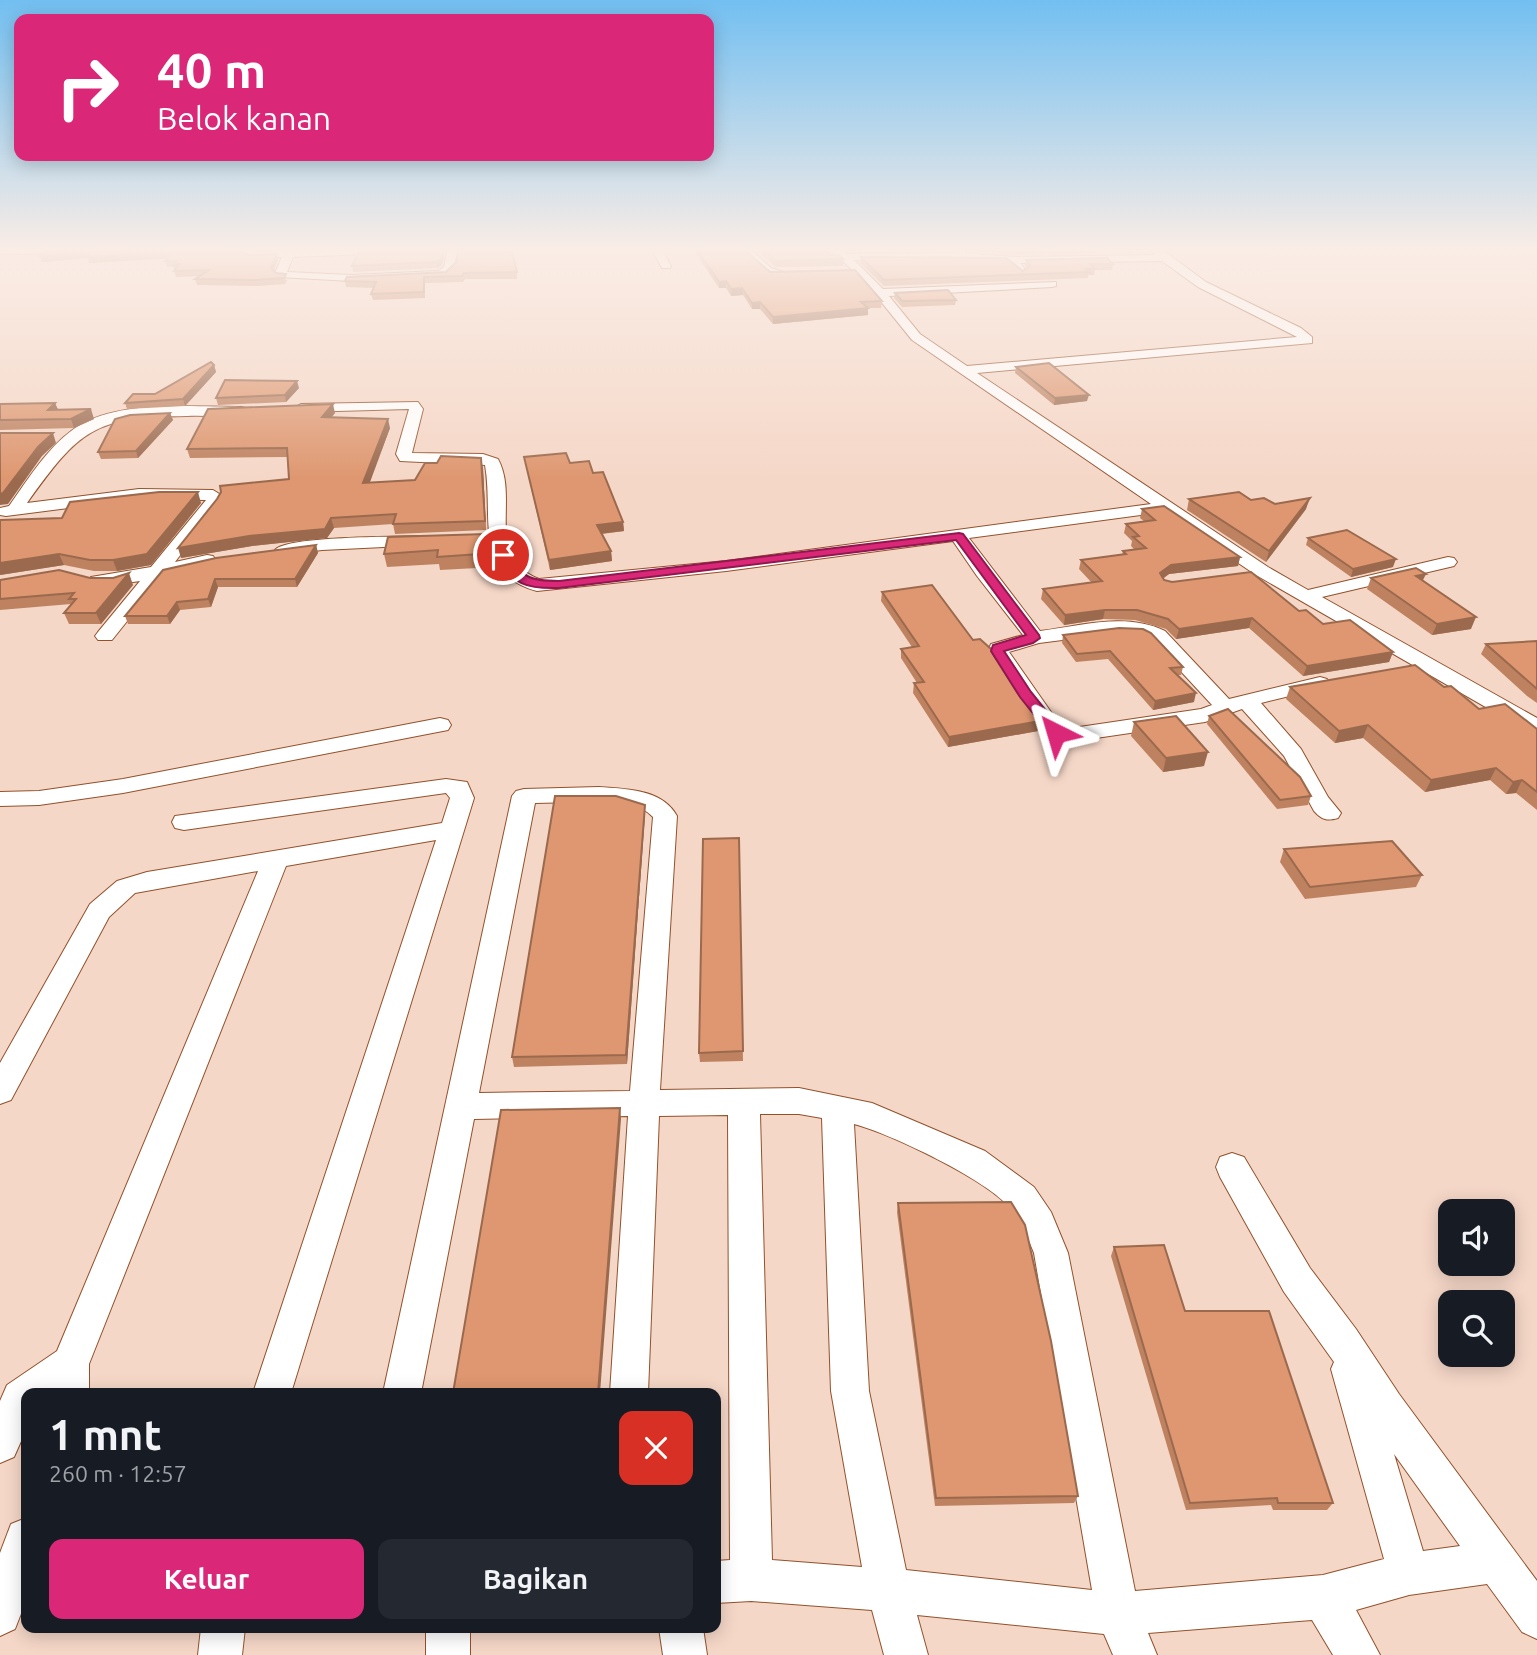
<!DOCTYPE html>
<html lang="id">
<head>
<meta charset="utf-8">
<style>
	body { margin:0; font-family:Ubuntu,sans-serif; background:#242831; color:#f1f3f6; height:100vh; display:flex; flex-direction:column; font-size:26px; white-space:nowrap }
	* { box-sizing:border-box; margin:0 }
	p { font-size:23px; color:#9ea1a6 }
	.icon { flex:none; width:38px; height:38px; fill:none; stroke:currentColor; stroke-width:2; stroke-linecap:round; stroke-linejoin:round }
	.map { position:relative; flex:1; overflow:hidden }
	.panel { position:absolute; left:21px; top:1388px; width:700px; height:245px; display:flex; flex-direction:column; background:#171b24; border-radius:14px; box-shadow:0 4px 18px #0003 }
	.panel>* { flex:none }
	.banner { position:absolute; left:14px; top:14px; width:700px; height:147px; border-radius:14px; box-shadow:0 4px 18px #0003; background:#db2777; color:#fff; overflow:hidden }
	.fabs { position:absolute; left:1438px; top:1199px; display:grid; gap:14px }
	.fabs a { display:grid; place-items:center; width:77px; height:77px; border-radius:14px; background:#171b24; box-shadow:0 4px 18px #0003; font-size:35px }
	.pin { position:absolute; display:grid; place-items:center; width:60px; height:60px; color:#fff; margin:-30px; border:4px solid #fff; border-radius:50%; box-shadow:0 2px 7px #0007 }
	.me { position:absolute; width:77px; margin:-38px; rotate:320deg; stroke-linejoin:round; filter:drop-shadow(0 0 5px #0008) }
	.turn { display:flex; align-items:center; gap:24px; height:147px; padding:0 28px; font-size:32px }
	.turn .icon { width:91px; height:91px; stroke-width:2.5 }
	.turn b { display:block; font-size:49px; line-height:60px }
	.round { display:grid; place-items:center; flex:none; width:74px; height:74px; border-radius:14px; background:#242831 }
	.summary { display:flex; align-items:center; justify-content:space-between; height:119px; padding:0 28px }
	h1 { font-size:42px; font-weight:600; line-height:52px }
	.cta { display:flex; gap:14px; margin-top:auto; padding:14px 28px }
	.cta a { flex:1; height:80px; border-radius:14px; background:#db2777; color:#fff; font-size:28px; font-weight:600; line-height:80px; text-align:center }
	.cta a+a { background:#242831; color:#f1f3f6 }
	.map>svg:first-child { display:block }
</style>
</head>
<body>
<div class="map">
<svg width="1537" height="1655" viewBox="0 0 1537 1655">
	<rect width="100%" height="100%" fill="#f5d7c7"/>
	<g fill="none" stroke-linecap="round" stroke-linejoin="round">
		<defs>
			<g id="street">
				<polygon points="0,248 80,248 81,250 76,253 0,254"/>
				<polygon points="229,248 244,248 252,252 353,248 397,250 392,253 293,257 287,272 351,275 438,271 444,267 448,248 458,248 454,268 445,276 351,281 279,277 275,273 282,257 251,258"/>
				<polygon points="651,248 661,248 671,266 670,268 662,268"/>
				<polygon points="738,248 749,248 771,268 787,273 781,276 764,273"/>
				<path d="M829 248H840L847 254 954 253 957 248H967L965 253 1014 257 1155 255 1149 248H1160L1206 282 1301 328 1312 337V343L977 373 1268 567 1308 590 1448 557 1454 558 1457 562 1454 566 1322 597 1537 718V734L1529 732 1256 575 1163 512 969 538 1040 631C1081 626 1126 612 1165 631L1229 699 1320 677 1327 679 1330 683 1327 687 1261 703 1301 749 1328 797 1341 813 1338 818C1327 821 1322 820 1314 811L1284 756 1242 709 1205 722 1062 743 1054 741 1042 732 988 651 991 644 1023 635 977 576 953 541 726 571 537 591C472 574 494 514 485 465L400 461 396 454 409 409 301 412 294 408 301 404 418 402 423 409 412 453 483 454 498 459C520 499 483 557 539 579L726 561 1151 504 912 340 866 283ZM958 259 1006 261 1022 275 1027 272 1020 263 1162 261 1198 287 1297 337 967 366 920 334 889 296 1052 287 1056 286V282L883 289 854 260ZM1117 633 1142 635 1151 639 1212 705 1201 709 1066 729 1058 722 1009 652 1039 643Z"/>
				<path d="M241 407 246 408 248 411 246 414C228 418 206 415 187 416 94 417 80 429 27 503L139 489 213 490 221 495 222 500 175 562 207 555 213 556 216 560 213 564 164 575 112 640H98L95 636 98 632 140 581 98 587 91 585 89 581 91 577 151 567 206 500 139 499 6 516 0 515V508L9 506C29 478 50 443 80 425 122 400 194 407 241 407Z"/>
				<path d="M419 536 425 537 428 541 425 545 322 550 284 555 275 550C287 536 395 537 419 536Z"/>
				<polygon points="440,718 448,720 451,725 448,730 123,793 39,805 0,806 0,792 39,791 123,779"/>
				<polygon points="446,779 467,782 474,798 291,1393 253,1393 436,840 286,866 89,1364 89,1393 26,1393 26,1430 14,1457 0,1463 0,1401 7,1385 57,1351 258,871 135,893 109,917 11,1100 0,1104 0,1063 90,904 117,881 147,872 442,823 450,798 446,793 184,830 175,828 172,822 175,816"/>
				<path d="M599 787C627 789 662 789 677 816L660 1090 799 1088 872 1103 985 1151 1034 1187 1051 1212 1068 1253 1135 1591 1323 1575 1384 1559 1331 1369 1334 1362 1284 1292 1220 1177 1216 1167 1220 1157 1232 1153 1244 1157 1310 1268 1356 1329 1399 1394 1537 1581V1639L1522 1632 1487 1584 1409 1595 1356 1610 1380 1655H1333L1312 1620 1148 1633 1157 1655H1113L1104 1634 917 1615 928 1655H884L872 1610 751 1601 716 1603V1561L730 1560 728 1115 659 1116 648 1393H610L628 1116 474 1119 421 1393H383L512 796 516 791 524 789ZM577 802C601 802 635 798 653 817L630 1091 479 1093 535 803ZM760 1114H799L822 1118 831 1391 862 1567 772 1560ZM854 1124C891 1134 988 1180 1011 1209 1022 1222 1028 1238 1034 1253L1092 1590 906 1570 869 1391ZM1394 1454 1460 1546 1423 1551Z"/>
				<polygon points="26,1518 26,1601 15,1629 0,1636 0,1553 11,1524"/>
				<polygon points="201,1628 245,1628 242,1655 198,1655"/>
				<rect x="426" y="1628" width="44" height="27"/>
				<polygon points="659,1628 703,1628 707,1655 663,1655"/>
			</g>
		</defs>
		<!-- street casing -->
		<use href="#street" stroke="#92512b" stroke-width="2"/>
		<!-- street -->
		<use href="#street" fill="#fff" fill-rule="evenodd"/>
	</g>
	<!-- wall -->
	<g fill="#bf8260">
		<polygon points="250,248 280,248 253,249"/>
		<polygon points="446,248 442,265 437,268 353,272 352,266 391,250"/>
		<polygon points="696,248 770,272 882,301 881,308 868,308 868,315 773,324 760,309 752,309 743,295 731,296 726,288 719,288 696,254"/>
		<polygon points="754,248 823,248 831,255 843,259 843,266 776,267"/>
		<polygon points="905,248 954,248 953,250 906,251"/>
		<polygon points="968,248 1095,248 1094,253 1014,254 969,251"/>
		<polygon points="277,254 278,260 274,271 287,280 285,284 258,286 197,285 195,279 200,276 176,277 173,266 167,267 165,261 167,258 89,263 88,258 42,262 40,256"/>
		<polygon points="861,257 1023,271 1027,269 1025,266 1026,260 1113,264 1112,270 1095,270 1094,275 1088,275 1088,278 884,286 860,263"/>
		<polygon points="456,262 517,272 517,279 465,279 463,282 425,283 425,298 373,300 371,294 374,288 346,287 345,281 446,272"/>
		<polygon points="895,293 956,300 955,305 902,307 894,298"/>
		<polygon points="214,365 216,372 185,406 127,409 125,403 155,394"/>
		<polygon points="1016,367 1087,401 1054,405 1015,373"/>
		<polygon points="299,388 286,402 218,405 216,398"/>
		<polygon points="55,403 58,410 94,419 74,428 0,430 0,404"/>
		<polygon points="170,413 173,420 138,458 101,459 98,452"/>
		<polygon points="335,413 331,418 390,428 369,483 415,480 483,468 486,530 395,534 393,524 334,528 327,538 252,546 181,558 289,479 287,457 190,458 187,449"/>
		<polygon points="524,457 570,463 593,473 623,522 624,531 602,534 611,551 612,561 550,570"/>
		<polygon points="1189,499 1251,500 1306,509 1266,562 1187,510"/>
		<polygon points="201,503 151,565 117,571 94,571 64,565 0,575 62,518"/>
		<polygon points="1142,509 1240,557 1238,566 1169,574 1163,579 1164,580 1299,611 1323,624 1393,652 1389,662 1303,676 1249,628 1176,639 1166,629 1135,620 1103,619 1064,625 1041,599 1043,589 1092,583 1079,569 1081,560 1122,555 1123,551 1135,550 1131,546 1132,541 1124,533 1126,524 1145,522 1140,518"/>
		<polygon points="388,537 494,553 496,567 440,570 439,564 387,567 384,554"/>
		<polygon points="1308,538 1393,567 1351,577 1306,545"/>
		<polygon points="316,545 318,553 297,587 218,587 211,607 180,610 170,624 128,624 125,616 216,558"/>
		<polygon points="90,578 133,585 101,624 69,624 64,613 71,604 0,610 0,580"/>
		<polygon points="1371,578 1471,629 1432,635 1367,589"/>
		<polygon points="882,592 973,640 1040,721 1038,731 948,747 913,693 914,683 917,683 901,658 901,649 912,647 881,601"/>
		<polygon points="1063,635 1183,667 1181,675 1178,675 1194,702 1153,710 1108,659 1076,662 1062,643"/>
		<polygon points="1537,641 1537,703 1527,696 1481,654 1486,644"/>
		<polygon points="1290,687 1444,687 1479,709 1537,729 1537,810 1516,793 1506,794 1490,780 1425,792 1363,738 1335,743 1286,699"/>
		<polygon points="1209,716 1311,796 1308,805 1277,809 1207,724"/>
		<polygon points="1134,722 1204,766 1163,772 1131,736"/>
		<polygon points="645,805 645,814 627,1064 514,1067 512,1057"/>
		<polygon points="739,838 743,1061 700,1062 699,1053"/>
		<polygon points="1284,849 1422,875 1416,887 1305,899 1280,862"/>
		<polygon points="898,1203 1078,1496 1074,1503 935,1506 897,1212"/>
		<polygon points="1114,1247 1185,1311 1333,1503 1327,1510 1273,1510 1271,1505 1186,1510 1111,1256"/>
	</g>
	<!-- shaded-wall -->
	<g fill="#9b6a4e">
		<polygon points="443,248 446,248 442,265 437,268 436,262"/>
		<polygon points="172,252 174,258 89,263 88,258 42,262 40,256 90,253"/>
		<polygon points="277,254 278,260 272,273 271,268"/>
		<polygon points="726,281 726,288 719,288 719,282"/>
		<polygon points="742,288 743,295 731,296 731,289"/>
		<polygon points="760,302 760,309 752,309 752,303"/>
		<polygon points="868,308 868,315 773,324 773,317"/>
		<polygon points="214,365 216,372 185,406 183,399"/>
		<polygon points="297,381 299,388 286,402 285,395"/>
		<polygon points="1089,395 1087,401 1054,405 1055,398"/>
		<polygon points="55,403 59,412 48,410"/>
		<polygon points="333,404 335,413 324,426 322,417"/>
		<polygon points="91,409 94,419 74,428 71,419"/>
		<polygon points="170,413 173,420 138,458 136,451"/>
		<polygon points="388,419 390,428 366,493 363,483"/>
		<polygon points="53,433 56,443 42,456 8,504 0,505 0,494 38,447"/>
		<polygon points="481,458 483,468 486,530 485,521"/>
		<polygon points="198,492 201,503 151,565 117,571 113,560"/>
		<polygon points="1310,498 1306,509 1266,562 1269,551"/>
		<polygon points="331,518 334,528 327,538 252,546 181,558 178,548"/>
		<polygon points="623,522 624,531 598,534 597,525"/>
		<polygon points="316,545 318,553 297,587 295,579"/>
		<polygon points="611,551 612,561 550,570 549,560"/>
		<polygon points="59,554 64,565 0,575 0,563"/>
		<polygon points="1240,557 1238,566 1169,574 1157,582 1160,573 1171,565"/>
		<polygon points="1396,559 1393,567 1351,577 1353,569"/>
		<polygon points="129,573 133,585 101,624 96,613"/>
		<polygon points="1426,574 1421,584 1416,576"/>
		<polygon points="215,579 218,587 211,607 208,599"/>
		<polygon points="177,602 180,610 170,624 167,616"/>
		<polygon points="1105,610 1103,619 1064,625 1065,615"/>
		<polygon points="1476,617 1471,629 1432,635 1437,624"/>
		<polygon points="1252,618 1249,628 1176,639 1179,629"/>
		<polygon points="1393,652 1389,662 1303,676 1307,666"/>
		<polygon points="1196,693 1194,702 1153,710 1155,701"/>
		<polygon points="1040,721 1038,731 948,747 949,737"/>
		<polygon points="1368,725 1363,738 1335,743 1339,731"/>
		<polygon points="1208,752 1204,766 1163,772 1166,758"/>
		<polygon points="1496,768 1490,780 1425,792 1431,780"/>
		<polygon points="1522,780 1516,793 1506,794 1513,782"/>
		<polygon points="645,805 645,814 627,1064 626,1055"/>
		<polygon points="620,1108 621,1119 600,1393 598,1393"/>
	</g>
	<!-- building -->
	<g fill="#de9770" stroke="#9b6a4e" stroke-width="2">
		<polygon points="154,248 234,248 248,255 277,254 271,268 276,273 286,274 284,278 256,280 195,279 209,270 174,271 179,264 173,265 176,261 165,261 172,252 87,257 90,253 40,256 44,250"/>
		<polygon points="393,248 443,248 441,259 436,262 352,266 359,251 391,250"/>
		<polygon points="459,248 511,248 517,272 464,273 462,276 424,277 424,292 371,294 376,282 345,281 347,277 446,272 456,262"/>
		<polygon points="696,248 742,248 770,272 855,270 882,301 861,302 868,308 773,317 760,302 752,303 742,288 731,289 726,281 719,282"/>
		<polygon points="761,248 823,248 831,255 839,255 843,259 776,261"/>
		<polygon points="1005,248 1073,248 1015,249"/>
		<polygon points="861,257 1006,258 1023,271 1030,266 1026,260 1107,258 1113,264 1090,264 1095,269 1086,269 1089,272 884,280"/>
		<polygon points="948,290 956,300 902,301 895,293"/>
		<polygon points="211,362 214,365 183,399 125,403 133,394 155,394"/>
		<polygon points="1049,363 1089,395 1055,398 1016,367"/>
		<polygon points="225,380 297,381 285,395 216,398"/>
		<polygon points="55,403 48,410 91,409 71,419 0,420 0,404"/>
		<polygon points="333,404 322,417 388,419 363,483 415,480 425,463 437,463 441,456 481,458 485,521 393,524 396,514 331,518 325,529 249,536 178,548 217,499 221,492 220,486 289,479 287,448 187,449 208,409"/>
		<polygon points="170,413 136,451 98,452 115,419 130,415"/>
		<polygon points="0,433 53,433 38,447 3,493 0,494"/>
		<polygon points="566,453 570,463 589,461 593,473 603,472 623,522 597,525 611,551 549,560 524,457"/>
		<polygon points="159,492 198,492 147,554 113,560 90,560 59,554 0,563 0,520 62,518 70,502"/>
		<polygon points="1239,492 1251,500 1264,498 1275,504 1310,498 1269,551 1189,499"/>
		<polygon points="1164,506 1240,557 1171,565 1160,573 1164,580 1172,582 1251,572 1299,611 1306,610 1323,624 1350,620 1393,652 1307,666 1252,618 1179,629 1168,619 1137,610 1105,610 1065,615 1043,589 1102,581 1081,560 1126,554 1123,551 1146,548 1133,537 1139,536 1126,524 1155,520 1142,509"/>
		<polygon points="1347,530 1396,559 1353,569 1308,538"/>
		<polygon points="486,534 494,553 437,557 438,550 384,554 388,537"/>
		<polygon points="316,545 295,579 215,579 208,599 177,602 167,616 125,616 163,570 216,558"/>
		<polygon points="1416,568 1426,574 1416,576 1476,617 1437,624 1371,578"/>
		<polygon points="59,570 90,578 113,578 129,573 96,613 64,613 76,599 69,599 74,593 0,599 0,580"/>
		<polygon points="932,585 973,640 980,639 991,649 1040,721 949,737 914,683 924,682 901,649 919,646 882,592"/>
		<polygon points="1119,628 1143,629 1151,633 1183,667 1170,668 1196,693 1155,701 1110,651 1077,654 1063,635"/>
		<polygon points="1537,641 1537,689 1486,644"/>
		<polygon points="1415,665 1444,687 1451,686 1479,709 1505,704 1537,729 1537,792 1522,780 1513,782 1496,768 1431,780 1368,725 1339,731 1290,687"/>
		<polygon points="1228,709 1300,777 1311,796 1280,800 1209,716"/>
		<polygon points="1176,716 1208,752 1166,758 1134,722"/>
		<polygon points="555,796 616,796 645,805 626,1055 512,1057"/>
		<polygon points="739,838 743,1051 699,1053 703,839"/>
		<polygon points="1392,841 1422,875 1310,887 1284,849"/>
		<polygon points="620,1108 598,1393 453,1393 501,1110"/>
		<polygon points="1011,1202 1025,1225 1051,1341 1078,1496 936,1498 898,1203"/>
		<polygon points="1164,1245 1185,1311 1269,1311 1333,1503 1278,1503 1277,1498 1190,1503 1114,1247"/>
	</g>
	<!-- sky -->
	<linearGradient id="sky" x2="0" y2="1"><stop stop-color="#72bff1"/><stop offset="0.52" stop-color="#faede6"/><stop offset="1" stop-color="#faede6" stop-opacity="0"/></linearGradient>
	<rect width="1537" height="480" fill="url(#sky)"/>
	<!-- route -->
	<path fill="#db2777" stroke="#8e194d" stroke-width="2" d="M959 533 963 534 1039 635 1040 638 1033 643 1004 651 1031 692 1064 733 1062 736H1051L1020 697 991 651 993 645 1026 635 956 540 559 588C526 589 513 585 497 555L507 552C523 578 529 581 559 581Z"/>
</svg>
<div class="fabs">
<a><svg class="icon" aria-label="sound" viewBox="0 0 24 24"><path d="M4 9h4l5-4v14l-5-4H4zM17 9q2 3 0 6"/></svg></a>
<a><svg class="icon" aria-label="search" viewBox="0 0 24 24"><circle cx="10" cy="10" r="6"/><path d="M15 15l6 6"/></svg></a>
</div>
<div class="pin" style="left:503px;top:555px;background:#d93025"><svg class="icon" aria-label="arrive" viewBox="0 0 24 24"><path d="M6 21V4h12l-3 4 3 4H6"/></svg></div>
<svg class="me" style="left:1056px;top:733px" viewBox="-20 -20 40 40"><path d="M0-17L14 15 0 8-14 15z" fill="#db2777" stroke="#fff" stroke-width="4"/></svg>
<div class="banner">
<div class="turn"><svg class="icon" aria-label="right" viewBox="0 0 24 24"><path d="M7 20v-9h11M14 6l5 5-5 5"/></svg><div><b>40 m</b>Belok kanan</div></div>
</div>
<section class="panel">
<div class="summary"><div><h1>1 mnt</h1><p>260 m · 12:57</p></div><a class="round" style="background:#d93025;color:#fff"><svg class="icon" aria-label="close" viewBox="0 0 24 24"><path d="M6 6l12 12M18 6L6 18"/></svg></a></div>
<div class="cta"><a>Keluar</a><a>Bagikan</a></div>
</section>
</div>
</body>
</html>
